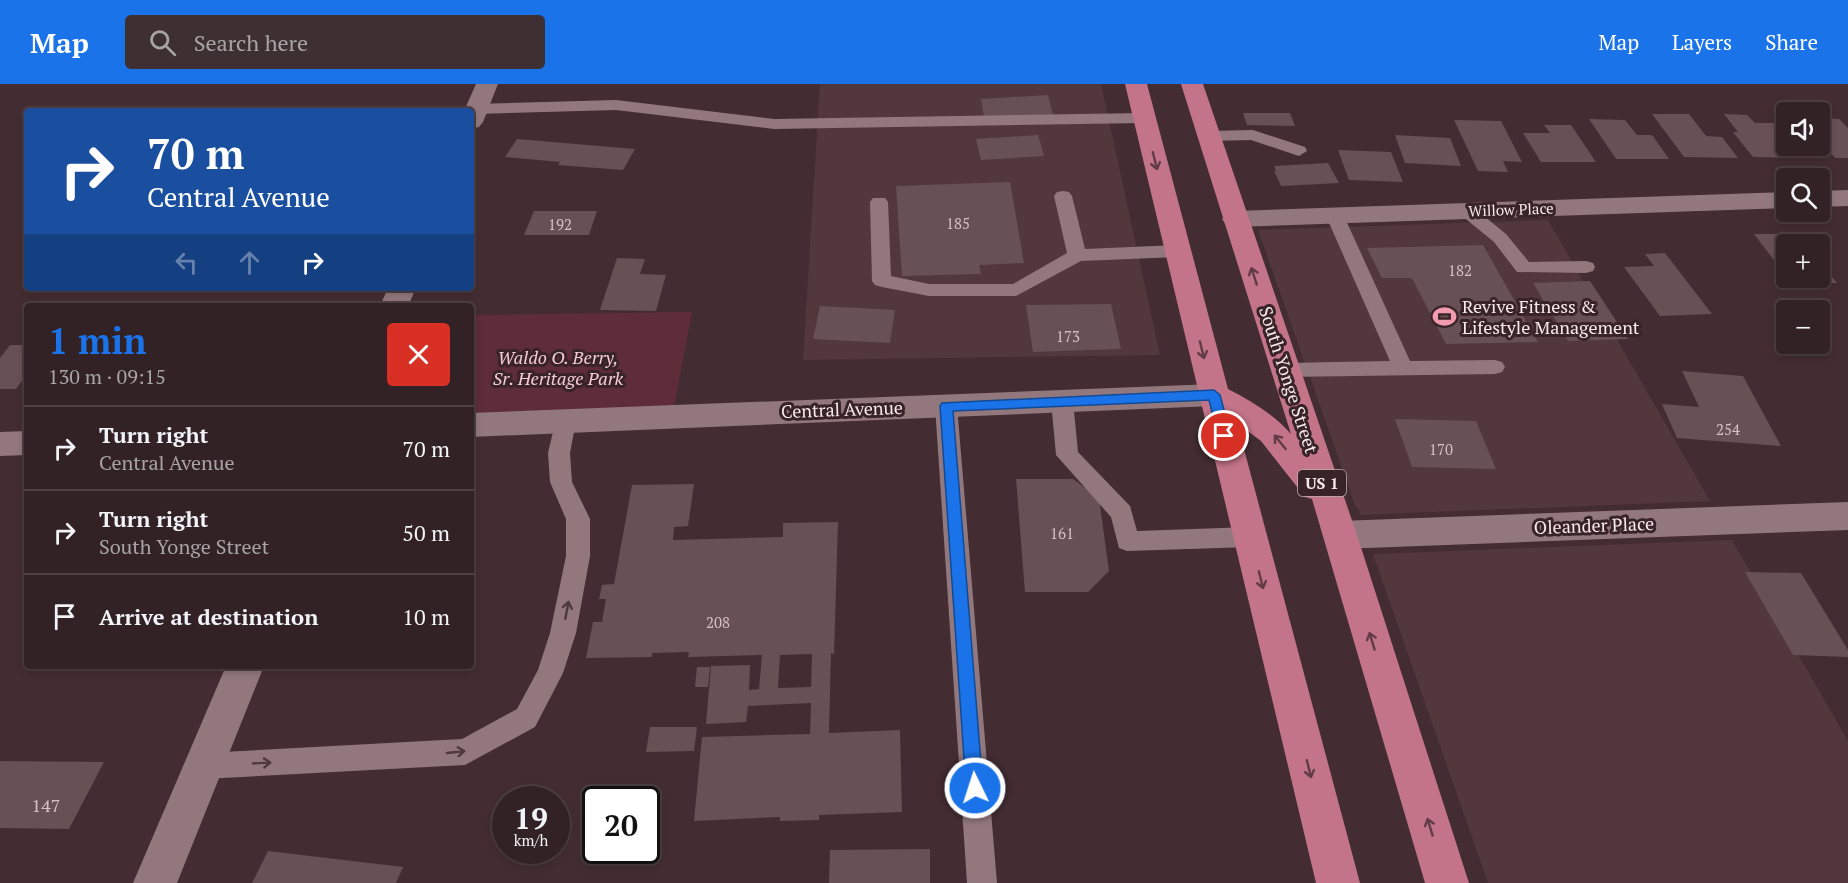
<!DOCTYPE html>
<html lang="en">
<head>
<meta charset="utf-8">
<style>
	body { margin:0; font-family:"PT Serif",serif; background:#3d2f32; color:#f1f3f6; height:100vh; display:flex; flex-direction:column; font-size:22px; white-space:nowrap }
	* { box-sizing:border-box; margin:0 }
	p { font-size:20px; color:#a8a4a7 }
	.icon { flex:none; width:33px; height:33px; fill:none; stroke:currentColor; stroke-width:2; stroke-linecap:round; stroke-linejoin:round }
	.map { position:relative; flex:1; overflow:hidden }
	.sheet { position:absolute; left:24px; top:219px; width:450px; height:366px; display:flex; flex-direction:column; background:#322226; border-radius:6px; box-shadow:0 3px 9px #0003,0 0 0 2px #4d3f43 }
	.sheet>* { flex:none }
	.top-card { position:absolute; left:24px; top:24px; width:450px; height:183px; border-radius:6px; box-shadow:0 3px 9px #0003,0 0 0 2px #4d3f43; background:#1a4fa0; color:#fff; overflow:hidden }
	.tools { position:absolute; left:1776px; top:18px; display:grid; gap:12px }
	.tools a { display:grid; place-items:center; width:54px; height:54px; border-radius:6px; background:#322226; box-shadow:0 3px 9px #0003,0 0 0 2px #4d3f43; font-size:30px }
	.speed { position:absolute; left:492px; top:702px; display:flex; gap:12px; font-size:30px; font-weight:700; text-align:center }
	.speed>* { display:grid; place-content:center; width:78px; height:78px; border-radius:50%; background:#322226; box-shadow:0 3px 9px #0003,0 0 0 2px #4d3f43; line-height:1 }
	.speed small { font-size:15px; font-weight:400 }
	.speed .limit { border:3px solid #111; border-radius:9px; background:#fff; color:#111 }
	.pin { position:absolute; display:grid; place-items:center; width:51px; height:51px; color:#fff; margin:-26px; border:3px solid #fff; border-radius:50%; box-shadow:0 2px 6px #0007 }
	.me { position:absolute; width:66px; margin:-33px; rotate:356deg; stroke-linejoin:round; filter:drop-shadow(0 0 4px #0008) }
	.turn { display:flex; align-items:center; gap:21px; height:126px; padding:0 24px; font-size:27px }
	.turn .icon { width:78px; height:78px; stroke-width:2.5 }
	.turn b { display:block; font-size:42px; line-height:51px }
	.lanes { display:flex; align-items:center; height:57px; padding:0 24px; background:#0003; justify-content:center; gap:30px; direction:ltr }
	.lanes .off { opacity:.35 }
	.round { display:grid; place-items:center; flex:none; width:63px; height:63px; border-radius:6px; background:#3d2f32 }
	.overview { display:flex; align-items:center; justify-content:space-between; height:102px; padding:0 24px }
	h1 { font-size:36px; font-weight:800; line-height:45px; color:#1a73e8 }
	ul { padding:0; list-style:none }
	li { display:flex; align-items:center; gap:18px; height:84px; padding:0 24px; border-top:2px solid #4d3f43 }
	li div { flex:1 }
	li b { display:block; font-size:22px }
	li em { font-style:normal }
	header { display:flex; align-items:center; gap:36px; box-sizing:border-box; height:84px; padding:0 30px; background:#1a73e8; color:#fff }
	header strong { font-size:28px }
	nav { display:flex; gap:33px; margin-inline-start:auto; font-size:21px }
	.search { width:420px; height:54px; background:#3d2f32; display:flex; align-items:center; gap:15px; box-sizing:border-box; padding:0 21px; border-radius:6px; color:#a8a4a7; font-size:22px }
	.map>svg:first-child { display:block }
</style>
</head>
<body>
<header>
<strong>Map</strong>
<div class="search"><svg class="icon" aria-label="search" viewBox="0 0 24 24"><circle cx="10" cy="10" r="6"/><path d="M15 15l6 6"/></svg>Search here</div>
<nav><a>Map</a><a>Layers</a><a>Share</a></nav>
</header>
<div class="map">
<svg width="1848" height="799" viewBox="0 0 1848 799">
	<rect width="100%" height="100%" fill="#432d32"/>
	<!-- built -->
	<g fill="#52373d">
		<polygon points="820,0 1101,0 1160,271 803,276"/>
		<polygon points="1548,136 1710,417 1358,431 1360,428 1355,421 1258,146"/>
		<polygon points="1732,456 1848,657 1848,799 1488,799 1373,470"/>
	</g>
	<!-- green -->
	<polygon fill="#5f2d3a" points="692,228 672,333 471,341 471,231"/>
	<!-- building -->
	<g fill="#685155" fill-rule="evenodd">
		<polygon points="1048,11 1053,31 984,33 981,15"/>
		<polygon points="1243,29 1290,29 1295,42 1247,41"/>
		<polygon points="1652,30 1689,30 1706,52 1722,53 1738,74 1684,73"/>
		<polygon points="1724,30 1747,31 1755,39 1781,39 1786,46 1786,62 1800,62 1811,74 1753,73 1733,48 1738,48"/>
		<polygon points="1820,34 1839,35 1848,44 1848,74 1835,74 1820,57"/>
		<polygon points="1589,35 1625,36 1637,51 1652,51 1669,75 1616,75"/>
		<polygon points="1454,36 1501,37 1522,78 1503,77 1508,88 1478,87"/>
		<polygon points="1544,41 1571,41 1596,78 1541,78 1523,49 1550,49"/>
		<polygon points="1038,51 1044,72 981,76 976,55"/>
		<polygon points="1395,51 1450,54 1461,82 1405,79"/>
		<polygon points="517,55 635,65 623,86 558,81 560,78 505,73"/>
		<polygon points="1338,66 1391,68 1403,98 1349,96"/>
		<polygon points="1328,79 1339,99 1281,102 1274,87 1276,87 1274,82"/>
		<polygon points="1010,98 1024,179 979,181 981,190 902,192 896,102"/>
		<polygon points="534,127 597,127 589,151 524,151"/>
		<polygon points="1754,150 1796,150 1805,160 1786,160 1786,192"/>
		<polygon points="1483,161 1538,258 1446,260 1412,194 1382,194 1367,164"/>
		<polygon points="1665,169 1712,230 1660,232 1624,183 1654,182 1645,170"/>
		<polygon points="617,174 645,175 640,190 666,191 656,227 600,226"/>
		<polygon points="1820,179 1837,199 1793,199 1788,194 1820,194"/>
		<polygon points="1590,197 1628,255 1568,257 1533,199"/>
		<polygon points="1111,220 1121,265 1033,268 1026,221"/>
		<polygon points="820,222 895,226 890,259 813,255"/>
		<polygon points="10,261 27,261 27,290 16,305 0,305 0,274"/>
		<polygon points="1682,287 1743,292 1781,362 1677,354 1662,320 1699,323"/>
		<polygon points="1395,335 1476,337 1496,385 1412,383"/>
		<polygon points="1016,395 1073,395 1099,414 1109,487 1088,508 1025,508"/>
		<path d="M694 400 688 442 674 443 673 456 783 453V439L838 438 834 570 831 569 829 649 900 646 902 728 819 731V736L780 737V733L694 737 702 653 810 650 811 619 748 622 746 638 706 640 711 582 750 581 749 606 759 605 762 571 688 573 689 568 652 569V573L586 574 593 538H602L606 515H599L602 501 614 500 632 401ZM812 570 811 603 778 604 780 571Z"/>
		<polygon points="1745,488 1801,489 1848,566 1848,573 1793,571"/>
		<polygon points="697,583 710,583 708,603 695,603"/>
		<polygon points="650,643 697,643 694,667 646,668"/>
		<polygon points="0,677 104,678 69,745 0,744"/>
		<polygon points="930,765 930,799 829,799 830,766"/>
		<polygon points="268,767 403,783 396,799 252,799"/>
	</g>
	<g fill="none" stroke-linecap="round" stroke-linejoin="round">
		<!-- service -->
		<g fill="#92787d" fill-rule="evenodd">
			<polygon points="616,16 774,35 1144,29 1152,34 1144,39 774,45 616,26 477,30 469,25 477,20"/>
			<polygon points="1253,46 1305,63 1307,67 1299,72 1251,56 1208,57 1200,52 1208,47"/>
			<polygon points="1063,107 1069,108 1072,112 1085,165 1177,161 1184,163 1186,167 1184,171 1177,173 1081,177 1016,212 929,212 882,203 875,201 872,197 870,118 873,114 885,114 888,118 891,192 929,200 1013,200 1067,169 1054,112 1057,108"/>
			<polygon points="1467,121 1473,123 1506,150 1529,178 1586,177 1593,179 1595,183 1593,187 1586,189 1517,188 1494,158 1461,131 1458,127 1461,123"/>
			<polygon points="1335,126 1341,128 1344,132 1410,277 1495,276 1502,278 1505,283 1502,288 1495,290 1285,293 1278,291 1275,286 1278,281 1285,279 1390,277 1326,132 1329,128"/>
			<polygon points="1062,309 1069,311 1073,317 1078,368 1130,422 1137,447 1250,443 1258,446 1262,453 1258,460 1250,463 1127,467 1119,464 1111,433 1056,371 1051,317 1055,311"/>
			<polygon points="946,314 953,316 957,322 997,799 967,799 935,322 939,316"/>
			<polygon points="565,329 573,331 576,337 570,369 572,398 590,435 590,472 576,549 563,589 535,643 465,681 203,695 193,691 189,682 193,673 203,669 462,655 517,625 538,586 550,549 566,472 566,435 550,398 548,369 557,331"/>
		</g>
		<!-- minor -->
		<g fill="#92787d" fill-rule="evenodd">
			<polygon points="476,0 498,0 483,38 479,43 471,45 471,27 464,27"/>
			<polygon points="1848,106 1848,122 1820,123 1820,107"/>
			<polygon points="1786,108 1786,124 1235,143 1226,141 1222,135 1226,129 1235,127"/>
			<polygon points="388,204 416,204 408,222 380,222"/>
			<polygon points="1214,300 1225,303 1229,311 1225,319 1214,322 471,353 471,329"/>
			<polygon points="27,347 27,371 0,372 0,348"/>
			<polygon points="1848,418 1848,446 1340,465 1328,461 1323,451 1328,441 1340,437"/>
			<polygon points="226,582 264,582 177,799 133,799"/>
		</g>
		<!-- primary -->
		<path fill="#c37488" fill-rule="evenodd" d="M1125 0H1147L1228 305C1251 317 1274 330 1291 350L1181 0H1203L1357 451 1469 799H1425L1312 415 1305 413 1261 357 1237 339 1360 799H1316Z"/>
	</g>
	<!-- one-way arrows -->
	<defs><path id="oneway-shaft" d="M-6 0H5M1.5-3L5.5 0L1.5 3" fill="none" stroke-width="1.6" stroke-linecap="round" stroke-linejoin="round" transform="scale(1.5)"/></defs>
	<g stroke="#623c45">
		<use href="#oneway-shaft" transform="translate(1155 77) rotate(76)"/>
		<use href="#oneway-shaft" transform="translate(1254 192) rotate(-108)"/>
		<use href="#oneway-shaft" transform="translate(1202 266) rotate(76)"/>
		<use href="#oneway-shaft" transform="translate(1280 358) rotate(-129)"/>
		<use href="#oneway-shaft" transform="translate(1261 496) rotate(76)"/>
		<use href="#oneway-shaft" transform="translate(1372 557) rotate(-107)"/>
		<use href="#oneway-shaft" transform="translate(1309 685) rotate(76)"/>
		<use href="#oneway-shaft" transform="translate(1430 743) rotate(-107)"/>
	</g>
	<g stroke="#4e393d">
		<use href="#oneway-shaft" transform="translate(567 526) rotate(-79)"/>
		<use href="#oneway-shaft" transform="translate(456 668) rotate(-6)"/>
		<use href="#oneway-shaft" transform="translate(262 679) rotate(-3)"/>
	</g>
	<!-- route -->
	<polygon fill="#1a73e8" stroke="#114b97" stroke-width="1.5" points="1214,306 1220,311 1231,352 1224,357 1218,352 1209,316 953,327 983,704 981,710 975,712 969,710 966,704 940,322 942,319"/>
	<!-- icons -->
	<defs>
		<symbol id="stadium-bare" viewBox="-9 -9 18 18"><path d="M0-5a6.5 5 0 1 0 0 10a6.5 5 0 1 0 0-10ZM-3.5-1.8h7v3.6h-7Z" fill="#f29aae" stroke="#382428" stroke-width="2.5" paint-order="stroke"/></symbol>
	</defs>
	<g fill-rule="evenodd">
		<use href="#stadium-bare" x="1428" y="216" width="33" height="33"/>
	</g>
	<g text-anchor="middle" stroke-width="6" stroke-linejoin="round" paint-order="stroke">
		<!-- far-street labels -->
		<g font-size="15" fill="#f7e8eb" stroke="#382428">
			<text transform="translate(1511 126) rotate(-2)" y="5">Willow Place</text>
		</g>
		<!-- number labels -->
		<g font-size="15" fill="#d3c2c6">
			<text x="958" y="145">185</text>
			<text x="560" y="146">192</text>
			<text x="1460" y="192">182</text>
			<text x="1068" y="258">173</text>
			<text x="1728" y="351">254</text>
			<text x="1441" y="371">170</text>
			<text x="1062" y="455">161</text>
			<text x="718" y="544">208</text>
		</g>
		<!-- shield labels -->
		<rect fill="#382428" stroke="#beadb0" stroke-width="1.5" x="1298" y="386" width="48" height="26" rx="4.5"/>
		<g font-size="16" font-weight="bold" fill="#f7e8eb">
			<text x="1322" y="405">US 1</text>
		</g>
		<!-- poi labels -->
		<g font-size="18" fill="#f7e8eb" stroke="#382428" text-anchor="start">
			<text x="1462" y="229">Revive Fitness &amp;<tspan x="1462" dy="21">Lifestyle Management</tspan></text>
		</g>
		<!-- park labels -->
		<g font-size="18" font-style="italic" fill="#f5cad2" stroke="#382428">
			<text x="558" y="280">Waldo O. Berry,<tspan x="558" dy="21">Sr. Heritage Park</tspan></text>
		</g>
		<!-- street labels -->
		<g font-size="18" fill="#f7e8eb" stroke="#382428">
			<text transform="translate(1288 296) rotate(72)" y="6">South Yonge Street</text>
			<text transform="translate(842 326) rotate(-2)" y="6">Central Avenue</text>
			<text transform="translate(1594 442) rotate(-2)" y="6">Oleander Place</text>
		</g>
		<!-- near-number labels -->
		<g font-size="18" fill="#d3c2c6">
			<text x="46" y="728">147</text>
		</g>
	</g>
</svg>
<div class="tools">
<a><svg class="icon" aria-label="sound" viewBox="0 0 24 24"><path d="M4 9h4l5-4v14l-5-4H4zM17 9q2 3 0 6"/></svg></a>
<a><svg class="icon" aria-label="search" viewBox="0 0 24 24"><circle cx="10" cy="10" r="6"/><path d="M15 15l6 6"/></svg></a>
<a>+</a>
<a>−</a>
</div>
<div class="speed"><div>19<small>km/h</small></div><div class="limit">20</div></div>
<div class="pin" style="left:1224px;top:352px;background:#d93025"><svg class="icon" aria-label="arrive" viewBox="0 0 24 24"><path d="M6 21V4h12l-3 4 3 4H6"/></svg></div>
<svg class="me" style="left:975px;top:704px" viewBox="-20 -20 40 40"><circle r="17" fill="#1a73e8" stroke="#fff" stroke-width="3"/><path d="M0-11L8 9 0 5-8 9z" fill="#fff"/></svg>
<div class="top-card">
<div class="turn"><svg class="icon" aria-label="right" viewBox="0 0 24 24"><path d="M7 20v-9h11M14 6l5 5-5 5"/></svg><div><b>70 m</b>Central Avenue</div></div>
<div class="lanes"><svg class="icon off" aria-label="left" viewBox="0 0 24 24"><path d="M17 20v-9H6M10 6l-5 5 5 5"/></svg><svg class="icon off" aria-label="ahead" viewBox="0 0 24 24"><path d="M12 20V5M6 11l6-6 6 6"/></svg><svg class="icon" aria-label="right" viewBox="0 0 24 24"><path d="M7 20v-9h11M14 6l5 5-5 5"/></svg></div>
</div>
<section class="sheet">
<div class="overview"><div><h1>1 min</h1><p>130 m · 09:15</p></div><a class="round" style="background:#d93025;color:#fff"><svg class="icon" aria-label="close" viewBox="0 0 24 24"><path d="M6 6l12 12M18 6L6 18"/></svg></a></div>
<ul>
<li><svg class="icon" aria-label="right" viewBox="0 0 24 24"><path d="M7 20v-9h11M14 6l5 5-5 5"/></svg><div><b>Turn right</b><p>Central Avenue</p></div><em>70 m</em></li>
<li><svg class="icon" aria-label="right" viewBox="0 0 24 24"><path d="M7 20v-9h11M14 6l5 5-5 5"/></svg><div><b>Turn right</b><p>South Yonge Street</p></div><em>50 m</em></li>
<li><svg class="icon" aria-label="arrive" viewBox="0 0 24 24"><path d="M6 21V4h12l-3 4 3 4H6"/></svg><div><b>Arrive at destination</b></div><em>10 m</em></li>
</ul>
</section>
</div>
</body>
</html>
